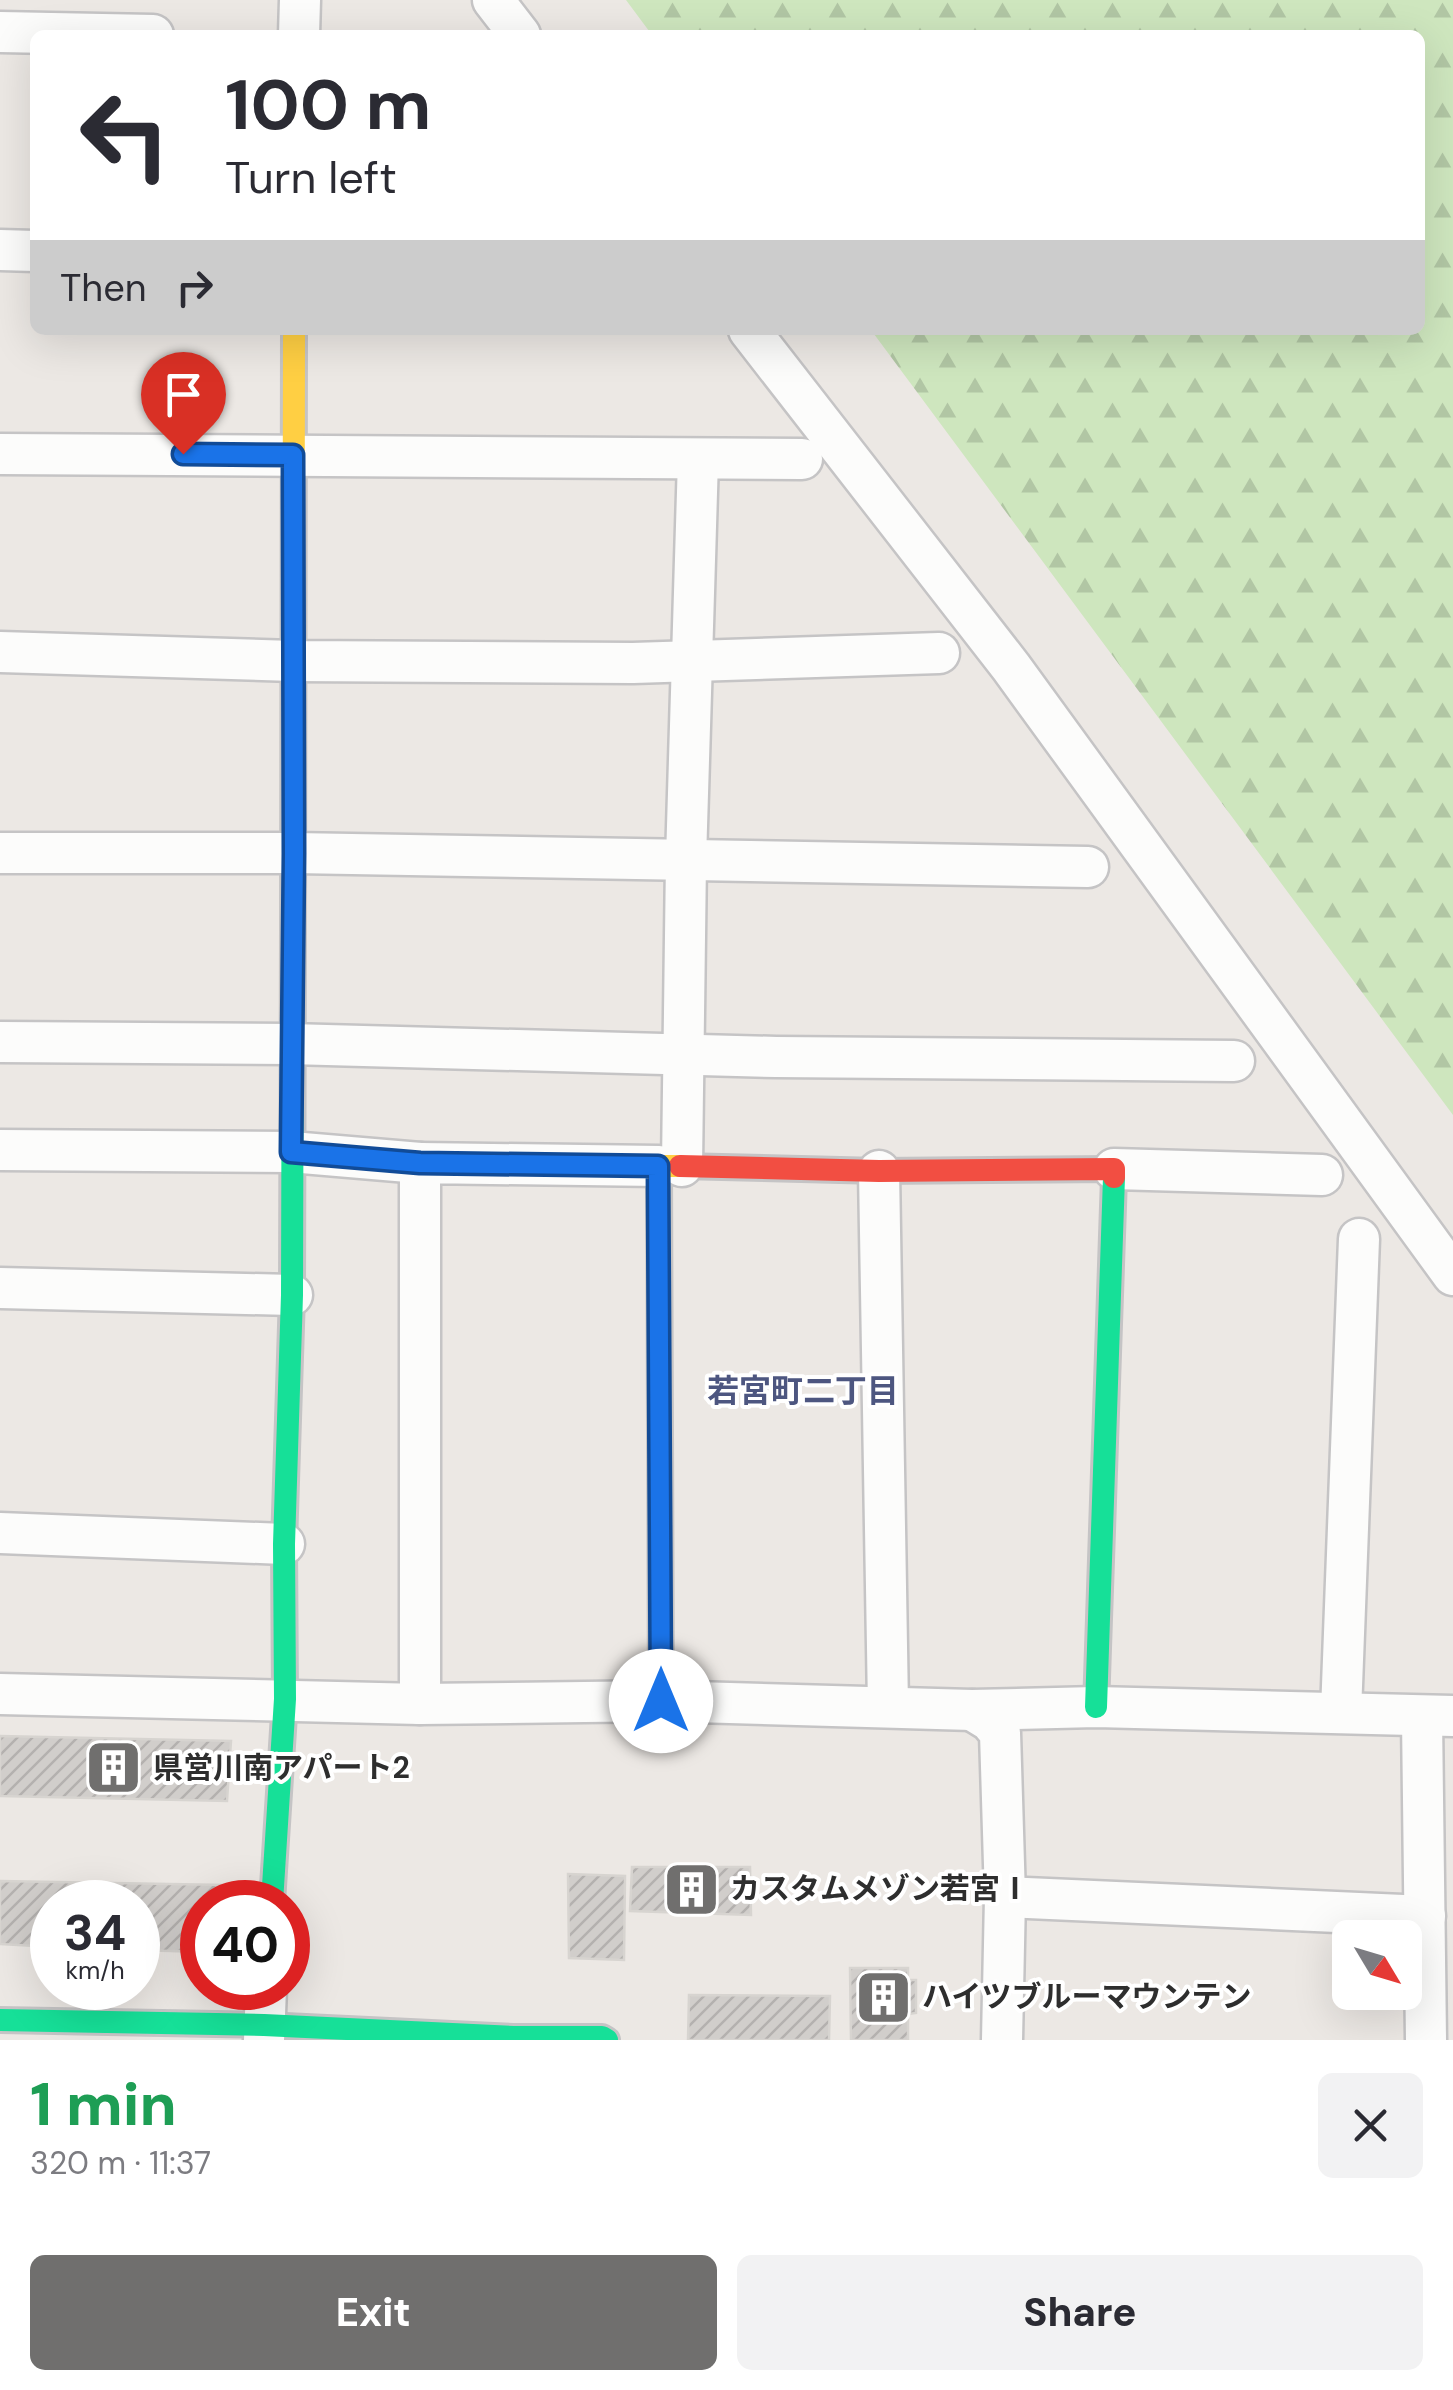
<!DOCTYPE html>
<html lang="en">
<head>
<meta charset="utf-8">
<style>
	body { margin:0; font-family:"DM Sans","Noto Sans JP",sans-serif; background:#f2f2f3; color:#2b2b33; height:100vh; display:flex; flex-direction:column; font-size:38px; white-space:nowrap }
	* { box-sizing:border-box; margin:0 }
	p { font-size:32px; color:#7c7c81 }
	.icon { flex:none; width:55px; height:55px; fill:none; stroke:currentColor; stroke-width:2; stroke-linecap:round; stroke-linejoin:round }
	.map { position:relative; height:2040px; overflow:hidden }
	.side { display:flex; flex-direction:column; background:#fff; flex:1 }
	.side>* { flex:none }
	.banner { position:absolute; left:30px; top:30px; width:1395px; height:305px; border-radius:15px; box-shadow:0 10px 40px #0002; background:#fff; color:#2b2b33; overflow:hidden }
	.needle { width:65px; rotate:128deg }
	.fabs { position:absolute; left:1332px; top:1920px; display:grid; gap:20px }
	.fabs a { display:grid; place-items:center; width:90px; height:90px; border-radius:15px; background:#fff; box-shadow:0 10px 40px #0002; font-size:50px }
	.speed { position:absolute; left:30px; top:1880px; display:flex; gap:20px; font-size:50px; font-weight:700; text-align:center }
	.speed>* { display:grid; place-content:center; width:130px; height:130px; border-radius:50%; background:#fff; box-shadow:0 10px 40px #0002; line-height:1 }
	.speed small { font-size:25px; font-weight:400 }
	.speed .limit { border:15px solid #d22; background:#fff; color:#111 }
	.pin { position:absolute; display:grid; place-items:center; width:85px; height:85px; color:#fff; margin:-102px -42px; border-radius:50% 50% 50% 0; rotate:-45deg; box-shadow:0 0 10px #0007 }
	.pin .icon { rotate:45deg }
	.me { position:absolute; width:110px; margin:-55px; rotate:0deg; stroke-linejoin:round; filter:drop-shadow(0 0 8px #0008) }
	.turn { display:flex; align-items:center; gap:35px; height:210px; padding:0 30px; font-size:45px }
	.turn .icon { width:130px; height:130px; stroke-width:2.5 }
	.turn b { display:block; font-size:70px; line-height:85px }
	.then { display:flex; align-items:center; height:95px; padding:0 30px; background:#0003; gap:20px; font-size:38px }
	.round { display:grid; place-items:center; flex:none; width:105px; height:105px; border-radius:15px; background:#f2f2f3 }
	.headline { display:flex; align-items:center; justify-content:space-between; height:170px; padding:0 30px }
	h1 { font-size:60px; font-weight:800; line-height:75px; color:#1e9e55 }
	.action { display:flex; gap:20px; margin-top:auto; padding:20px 30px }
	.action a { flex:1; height:115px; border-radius:15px; background:#706f6e; color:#fff; font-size:40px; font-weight:800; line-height:115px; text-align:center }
	.action a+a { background:#f2f2f3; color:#2b2b33 }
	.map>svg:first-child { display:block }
</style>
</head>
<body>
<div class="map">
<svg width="1453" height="2040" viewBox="0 0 1453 2040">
	<defs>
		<pattern id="forest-firs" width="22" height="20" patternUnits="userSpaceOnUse" patternTransform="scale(2.5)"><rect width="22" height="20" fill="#cee6be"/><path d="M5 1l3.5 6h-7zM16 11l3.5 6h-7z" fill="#b1c6a4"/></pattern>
		<pattern id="building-hatch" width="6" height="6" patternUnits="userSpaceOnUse" patternTransform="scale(2.5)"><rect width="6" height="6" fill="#d1cecb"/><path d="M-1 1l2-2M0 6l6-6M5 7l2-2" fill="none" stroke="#b4b1af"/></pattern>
	</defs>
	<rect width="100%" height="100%" fill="#ece8e4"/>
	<!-- forest -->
	<polygon fill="url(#forest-firs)" points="626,0 1453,0 1453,1115 871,330 1420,330 1420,35 652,35"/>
	<!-- building -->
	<g fill="url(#building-hatch)" stroke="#d7d4d0" stroke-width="2.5">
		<polygon points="0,1736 231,1741 227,1801 0,1796"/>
		<polygon points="632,1867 750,1867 751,1915 630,1911"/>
		<polygon points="568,1874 625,1876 624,1960 569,1958"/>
		<polygon points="0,1881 225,1885 225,1902 202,1902 202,1952 138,1950 138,1902 52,1902 52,1947 0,1944"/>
		<polygon points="850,1968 908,1968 908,1980 916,1980 916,2013 908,2014 908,2040 851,2040"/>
		<polygon points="689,1995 830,1996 829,2040 688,2040"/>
	</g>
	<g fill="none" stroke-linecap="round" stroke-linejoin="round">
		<defs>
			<g id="street">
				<polyline points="493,0 520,35"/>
				<polyline points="0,32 153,35"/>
				<polyline points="299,35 300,0"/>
				<polyline points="0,250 35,251"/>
				<polyline points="749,330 1011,667 1453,1275"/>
				<polyline points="0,454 802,459"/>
				<polyline points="0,652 293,661 633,663 939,653"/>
				<polyline points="0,853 294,853 1088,867"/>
				<polyline points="0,1042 290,1044 776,1057 1234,1061"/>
				<polyline points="0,1150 291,1152 420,1163"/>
				<polyline points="682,1166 686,860 698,459"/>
				<polyline points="1114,1169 1322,1175"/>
				<polyline points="879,1171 888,1706"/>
				<polyline points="0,1288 292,1295"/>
				<polyline points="0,1533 284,1544"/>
				<polyline points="0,1694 420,1704 661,1701 972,1710 1096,1707 1453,1716"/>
				<polyline points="420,1704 420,1163 659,1166"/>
				<polyline points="972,1710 990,1721 1000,1733 1005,1897 1002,2040"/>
				<polyline points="1341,1712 1359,1239"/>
				<polyline points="1422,1718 1426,2040"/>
				<polyline points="1005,1897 1425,1916"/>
				<polyline points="264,2040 266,1988"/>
			</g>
			<g id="fast">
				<polyline points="1096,1707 1114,1177"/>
				<polyline points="272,1902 285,1699 284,1544 292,1295 293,929"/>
				<polyline points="0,2020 264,2025 513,2037 602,2037 607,2040"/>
			</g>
			<g id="slow">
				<polyline points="293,929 294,330"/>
				<polyline points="661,1701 659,1166 680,1166"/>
			</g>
			<polyline id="jam" points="680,1166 879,1171 1114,1169 1114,1177"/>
		</defs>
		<!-- street casing -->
		<use href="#street" stroke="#c5c4c5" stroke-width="45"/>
		<!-- fast casing -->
		<use href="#fast" stroke="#c5c4c5" stroke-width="28"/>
		<!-- slow casing -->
		<use href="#slow" stroke="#c5c4c5" stroke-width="28"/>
		<!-- jam casing -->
		<use href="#jam" stroke="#c5c4c5" stroke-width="28"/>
		<!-- street -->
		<use href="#street" stroke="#fcfcfb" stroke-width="40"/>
		<!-- fast -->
		<use href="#fast" stroke="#16e098" stroke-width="22"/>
		<!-- slow -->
		<use href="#slow" stroke="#ffcf43" stroke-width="22"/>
		<!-- jam -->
		<use href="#jam" stroke="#f24e42" stroke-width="22"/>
	</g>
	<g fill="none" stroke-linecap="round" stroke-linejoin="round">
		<defs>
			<polyline id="route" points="183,454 293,455 294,853 291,1152 420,1163 658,1166 661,1701"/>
		</defs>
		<!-- route casing -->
		<use href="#route" stroke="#114b97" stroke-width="25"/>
		<!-- route -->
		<use href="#route" stroke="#1a73e8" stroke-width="18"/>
	</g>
	<!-- icons -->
	<defs>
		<symbol id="building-square" viewBox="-11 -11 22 22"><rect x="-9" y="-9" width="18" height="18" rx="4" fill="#706f6e" stroke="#fff"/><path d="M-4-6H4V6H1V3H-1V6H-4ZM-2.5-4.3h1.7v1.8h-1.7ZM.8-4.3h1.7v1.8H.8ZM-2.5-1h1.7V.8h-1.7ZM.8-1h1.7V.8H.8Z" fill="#fff"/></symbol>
	</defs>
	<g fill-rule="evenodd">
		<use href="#building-square" x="82" y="1736" width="63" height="63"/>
		<use href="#building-square" x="660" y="1858" width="63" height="63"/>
		<use href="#building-square" x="852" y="1966" width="63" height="63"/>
	</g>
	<g text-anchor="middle" stroke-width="8" stroke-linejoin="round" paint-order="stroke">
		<!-- poi labels -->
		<g font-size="30" font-weight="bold" fill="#2e2e2e" stroke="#fff" text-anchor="start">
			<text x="153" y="1778">県営川南アパート2</text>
			<text x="730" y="1899">カスタムメゾン若宮Ⅰ</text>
			<text x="922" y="2007">ハイツブルーマウンテン</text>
		</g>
		<!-- neighbourhood labels -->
		<g font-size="32" font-weight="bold" fill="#4d5680" stroke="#fff">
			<text x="803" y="1402">若宮町二丁目</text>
		</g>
	</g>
</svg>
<div class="fabs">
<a><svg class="needle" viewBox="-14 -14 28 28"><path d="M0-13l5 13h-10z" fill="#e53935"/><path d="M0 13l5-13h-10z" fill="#7c7c81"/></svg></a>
</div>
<div class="speed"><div>34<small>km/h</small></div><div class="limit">40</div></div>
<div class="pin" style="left:183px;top:454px;background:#d93025"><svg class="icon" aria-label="arrive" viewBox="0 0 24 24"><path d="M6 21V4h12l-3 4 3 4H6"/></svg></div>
<svg class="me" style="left:661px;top:1701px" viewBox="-20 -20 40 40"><circle r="19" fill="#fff"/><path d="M0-13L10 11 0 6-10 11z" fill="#1a73e8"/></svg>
<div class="banner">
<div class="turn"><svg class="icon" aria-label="left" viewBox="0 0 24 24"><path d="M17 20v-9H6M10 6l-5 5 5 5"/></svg><div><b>100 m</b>Turn left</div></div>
<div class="then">Then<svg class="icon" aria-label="right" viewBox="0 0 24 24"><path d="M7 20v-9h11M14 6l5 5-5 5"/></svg></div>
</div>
</div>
<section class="side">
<div class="headline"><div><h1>1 min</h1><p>320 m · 11:37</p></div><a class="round"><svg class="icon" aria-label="close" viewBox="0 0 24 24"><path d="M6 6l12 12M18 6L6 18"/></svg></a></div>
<div class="action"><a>Exit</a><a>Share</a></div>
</section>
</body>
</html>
